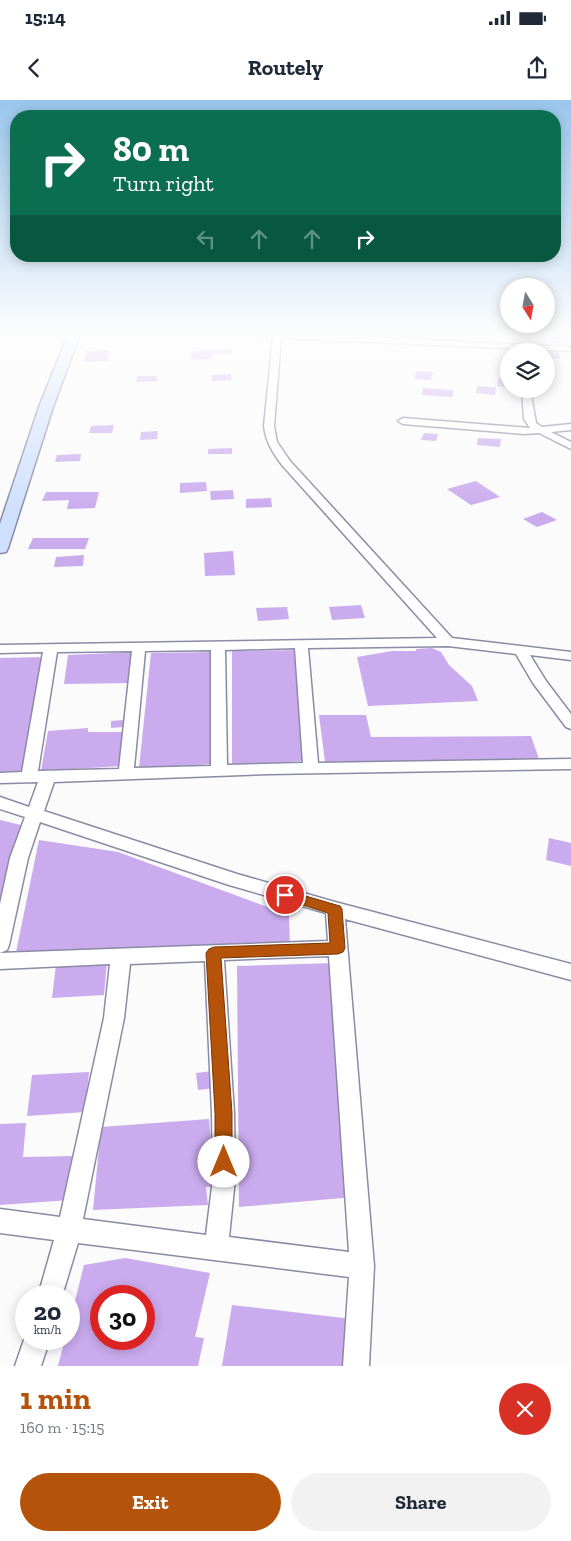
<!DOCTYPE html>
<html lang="en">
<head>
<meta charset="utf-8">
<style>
	body { margin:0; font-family:"Zilla Slab",serif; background:#f2f2f3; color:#1f2937; height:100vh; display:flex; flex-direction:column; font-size:19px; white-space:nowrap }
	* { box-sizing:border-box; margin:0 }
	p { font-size:16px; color:#747a83 }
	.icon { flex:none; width:28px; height:28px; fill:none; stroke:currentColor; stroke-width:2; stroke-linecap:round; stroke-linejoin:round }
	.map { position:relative; height:1266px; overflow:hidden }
	.details { display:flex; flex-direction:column; background:#fff; flex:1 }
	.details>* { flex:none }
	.guide { position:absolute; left:10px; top:10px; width:551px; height:152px; border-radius:20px; box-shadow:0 2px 12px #0003; background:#0b6e4f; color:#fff; overflow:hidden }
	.needle { width:32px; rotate:169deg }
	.buttons { position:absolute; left:500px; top:178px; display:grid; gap:10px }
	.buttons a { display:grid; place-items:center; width:55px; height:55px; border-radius:50%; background:#fff; box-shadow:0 2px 12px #0003; font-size:25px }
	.speed { position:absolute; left:15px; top:1185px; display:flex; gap:10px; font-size:25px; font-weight:700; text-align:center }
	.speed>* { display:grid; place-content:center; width:65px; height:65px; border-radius:50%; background:#fff; box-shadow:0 2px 12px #0003; line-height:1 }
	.speed small { font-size:12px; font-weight:400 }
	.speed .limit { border:8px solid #d22; background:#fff; color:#111 }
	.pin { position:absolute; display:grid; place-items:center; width:42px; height:42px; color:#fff; margin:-21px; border:2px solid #fff; border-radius:50%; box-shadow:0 1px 5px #0007 }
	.me { position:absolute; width:55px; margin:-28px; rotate:0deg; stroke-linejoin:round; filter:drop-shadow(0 0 4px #0008) }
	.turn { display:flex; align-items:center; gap:18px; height:105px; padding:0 20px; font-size:22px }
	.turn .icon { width:65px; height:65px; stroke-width:2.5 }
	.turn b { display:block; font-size:35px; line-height:42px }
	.lanes { display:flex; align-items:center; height:48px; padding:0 20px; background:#0003; justify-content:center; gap:25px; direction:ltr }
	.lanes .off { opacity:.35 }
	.round { display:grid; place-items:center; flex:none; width:52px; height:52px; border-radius:26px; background:#f2f2f3 }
	.headline { display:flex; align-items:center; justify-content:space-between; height:85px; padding:0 20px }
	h1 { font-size:30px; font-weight:700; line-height:38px; color:#b45309 }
	.cta { display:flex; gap:10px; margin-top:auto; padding:10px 20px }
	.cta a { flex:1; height:58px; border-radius:30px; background:#b45309; color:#fff; font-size:20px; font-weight:700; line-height:58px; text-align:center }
	.cta a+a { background:#f2f2f3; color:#1f2937 }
	.status { display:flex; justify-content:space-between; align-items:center; height:35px; padding:0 25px; background:#fff; direction:ltr }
	.status svg { height:14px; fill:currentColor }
	header { display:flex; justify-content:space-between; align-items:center; height:65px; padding:0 20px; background:#fff; font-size:22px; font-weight:700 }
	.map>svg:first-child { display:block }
</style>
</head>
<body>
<div class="status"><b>15:14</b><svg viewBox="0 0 49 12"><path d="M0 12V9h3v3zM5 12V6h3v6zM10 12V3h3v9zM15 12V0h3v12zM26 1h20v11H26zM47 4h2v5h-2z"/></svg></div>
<header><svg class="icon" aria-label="back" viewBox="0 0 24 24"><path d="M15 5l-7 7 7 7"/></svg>Routely<svg class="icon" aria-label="share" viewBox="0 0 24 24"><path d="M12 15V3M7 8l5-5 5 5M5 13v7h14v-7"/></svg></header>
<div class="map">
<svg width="571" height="1266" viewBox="0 0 571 1266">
	<rect width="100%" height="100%" fill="#fbfbfb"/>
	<!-- building -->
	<g fill="#caabee" fill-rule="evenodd">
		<polygon points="537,236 571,238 571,244 536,242"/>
		<polygon points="538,248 559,249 560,259 546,258 546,251 538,251"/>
		<polygon points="232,249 232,254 212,254 212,259 192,260 191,251"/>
		<polygon points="109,250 107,261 84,262 86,251"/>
		<polygon points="416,271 433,272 431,280 415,279"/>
		<polygon points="231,274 232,280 212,281 212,275"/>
		<polygon points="137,276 157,276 157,281 136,282"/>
		<polygon points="498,278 509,279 509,287 497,286"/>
		<polygon points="477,286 496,287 495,295 476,293"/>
		<polygon points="423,288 453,290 453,297 422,295"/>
		<polygon points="114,325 112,333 89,333 91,326"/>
		<polygon points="158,331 157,339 140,340 141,332"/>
		<polygon points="424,333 438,334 436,341 421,340"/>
		<polygon points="478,338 501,339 500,347 477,345"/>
		<polygon points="232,348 232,354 208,354 208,349"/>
		<polygon points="81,354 80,361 55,362 57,355"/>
		<polygon points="476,381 500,397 471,405 447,389"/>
		<polygon points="206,382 207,391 180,393 180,383"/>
		<polygon points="233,390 234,399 211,400 210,391"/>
		<polygon points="46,392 99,392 95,408 67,409 69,400 42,401"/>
		<polygon points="271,398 272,407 246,408 246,399"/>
		<polygon points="542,412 557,420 537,427 523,419"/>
		<polygon points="33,438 89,438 85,449 28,449"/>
		<polygon points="233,451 235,475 205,476 204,453"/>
		<polygon points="84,455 83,466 54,467 56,457"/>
		<polygon points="361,505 365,518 332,520 329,507"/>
		<polygon points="287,507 289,519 258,521 256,508"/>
		<polygon points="432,548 441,552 449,565 472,586 478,601 368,606 357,557 392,551 416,551 416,549"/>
		<polygon points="298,550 306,661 232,665 232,551"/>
		<polygon points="137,552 133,583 64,584 68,555"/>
		<polygon points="216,552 214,664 139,668 151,553"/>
		<polygon points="45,557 22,671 0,672 0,558"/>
		<polygon points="319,615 366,615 371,637 531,636 539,659 325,662"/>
		<polygon points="123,620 123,627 111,628 111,621"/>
		<polygon points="88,628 88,632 124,632 121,666 41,671 48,631"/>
		<polygon points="0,720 21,725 1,822 0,822"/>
		<polygon points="549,738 571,743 571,766 546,760"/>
		<polygon points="39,740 118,752 289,815 290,848 15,857"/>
		<polygon points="107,862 104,895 52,898 56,865"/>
		<polygon points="334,863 354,1097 239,1107 237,866"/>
		<polygon points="213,971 215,988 198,990 196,973"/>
		<polygon points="89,972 85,1012 27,1016 32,975"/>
		<polygon points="209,1019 213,1062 220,1086 206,1087 208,1105 93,1110 101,1027"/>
		<polygon points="26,1023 23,1057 78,1056 70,1100 0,1105 0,1024"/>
		<path d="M125 1158 210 1173 195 1237 204 1238 198 1266H58L65 1239H69V1225L84 1165ZM101 1196H144V1239H101Z"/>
		<polygon points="232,1205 352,1219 349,1266 222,1266"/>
	</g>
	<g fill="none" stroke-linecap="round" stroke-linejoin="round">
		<defs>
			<g id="street">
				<path d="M250 234H309L571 247V251L281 238 274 326 277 342 290 361 452 538 571 552V560L530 555 546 581 571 614V629L566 627 533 583 516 554 448 546 308 548 318 663 571 659V669L269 674 54 682 44 711 237 774 335 802 571 864V880L345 819 374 1166 369 1266H343L349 1177 78 1143 62 1196H38L54 1140 0 1133V1109L60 1117 104 918 110 864 0 869V853L328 841 326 813 229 785 40 722 28 758 9 845 7 850 0 853V804L10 758 25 717 0 709V697L29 707 38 682 0 683V673L22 672 43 552 0 553V545L437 538 282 365C273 353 266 342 264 326L273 237 254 236ZM295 548 303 663 227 665 225 550ZM211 550V666L134 668 145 551ZM132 551 119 669 38 671 57 552ZM329 856 349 1152 229 1137 235 1079 234 1013 224 860ZM205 861 212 1013 213 1079 206 1135 83 1119 124 918 130 864Z"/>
				<polygon points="539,234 571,234 571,238 543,236"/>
				<polygon points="522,289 530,289 536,323 542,327 571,324 571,330 551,332 571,342 571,349 539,333 524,334 403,324 398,321 403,318 530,328 524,319"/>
				<polygon points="26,1234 26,1239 50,1239 41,1266 15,1266"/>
			</g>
			<polygon id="secondary" points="68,234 80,234 53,307 8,448 6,452 0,453 0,424 39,307"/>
		</defs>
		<!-- street casing -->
		<use href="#street" stroke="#8a8ba4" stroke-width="3"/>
		<!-- secondary casing -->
		<use href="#secondary" stroke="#8a8ba4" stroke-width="3"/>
		<!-- street -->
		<use href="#street" fill="#fff" fill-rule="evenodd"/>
		<!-- secondary -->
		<use href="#secondary" fill="#cfe0fe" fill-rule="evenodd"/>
	</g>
	<!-- sky -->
	<linearGradient id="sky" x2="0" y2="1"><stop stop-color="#9ac6ed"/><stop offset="0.57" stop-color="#fdfdfd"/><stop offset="1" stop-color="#fdfdfd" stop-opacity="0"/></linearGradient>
	<rect width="571" height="411" fill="url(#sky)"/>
	<!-- route -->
	<polygon fill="#b45309" stroke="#753606" points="285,790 340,806 342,809 345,848 343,852 338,854 221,858 232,1013 232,1062 230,1068 224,1071 218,1068 215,1062 215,1013 206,853 209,849 214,847 330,843 328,813 280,798 278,795 280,791"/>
</svg>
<div class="buttons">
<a><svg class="needle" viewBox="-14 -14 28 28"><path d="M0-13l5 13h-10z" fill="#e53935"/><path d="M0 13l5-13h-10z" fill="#747a83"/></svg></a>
<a><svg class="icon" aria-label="layers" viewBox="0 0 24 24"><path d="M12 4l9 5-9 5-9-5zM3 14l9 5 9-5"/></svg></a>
</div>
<div class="speed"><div>20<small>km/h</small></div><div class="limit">30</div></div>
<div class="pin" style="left:285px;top:795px;background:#d93025"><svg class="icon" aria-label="arrive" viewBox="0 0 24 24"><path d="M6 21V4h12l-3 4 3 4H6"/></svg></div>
<svg class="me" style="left:224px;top:1062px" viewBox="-20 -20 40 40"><circle r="19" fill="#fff"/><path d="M0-13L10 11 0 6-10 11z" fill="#b45309"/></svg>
<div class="guide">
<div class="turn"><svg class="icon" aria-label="right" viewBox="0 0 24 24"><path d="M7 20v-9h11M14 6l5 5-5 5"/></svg><div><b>80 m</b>Turn right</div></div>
<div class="lanes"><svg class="icon off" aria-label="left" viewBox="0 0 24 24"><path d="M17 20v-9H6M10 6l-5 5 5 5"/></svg><svg class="icon off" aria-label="ahead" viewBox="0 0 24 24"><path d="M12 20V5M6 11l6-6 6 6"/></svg><svg class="icon off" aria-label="ahead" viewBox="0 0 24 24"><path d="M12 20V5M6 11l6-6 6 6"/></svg><svg class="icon" aria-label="right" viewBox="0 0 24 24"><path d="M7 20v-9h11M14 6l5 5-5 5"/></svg></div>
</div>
</div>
<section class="details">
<div class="headline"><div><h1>1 min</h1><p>160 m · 15:15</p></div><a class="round" style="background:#d93025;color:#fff"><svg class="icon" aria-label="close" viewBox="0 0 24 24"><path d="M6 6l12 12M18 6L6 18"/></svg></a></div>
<div class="cta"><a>Exit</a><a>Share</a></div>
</section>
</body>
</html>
